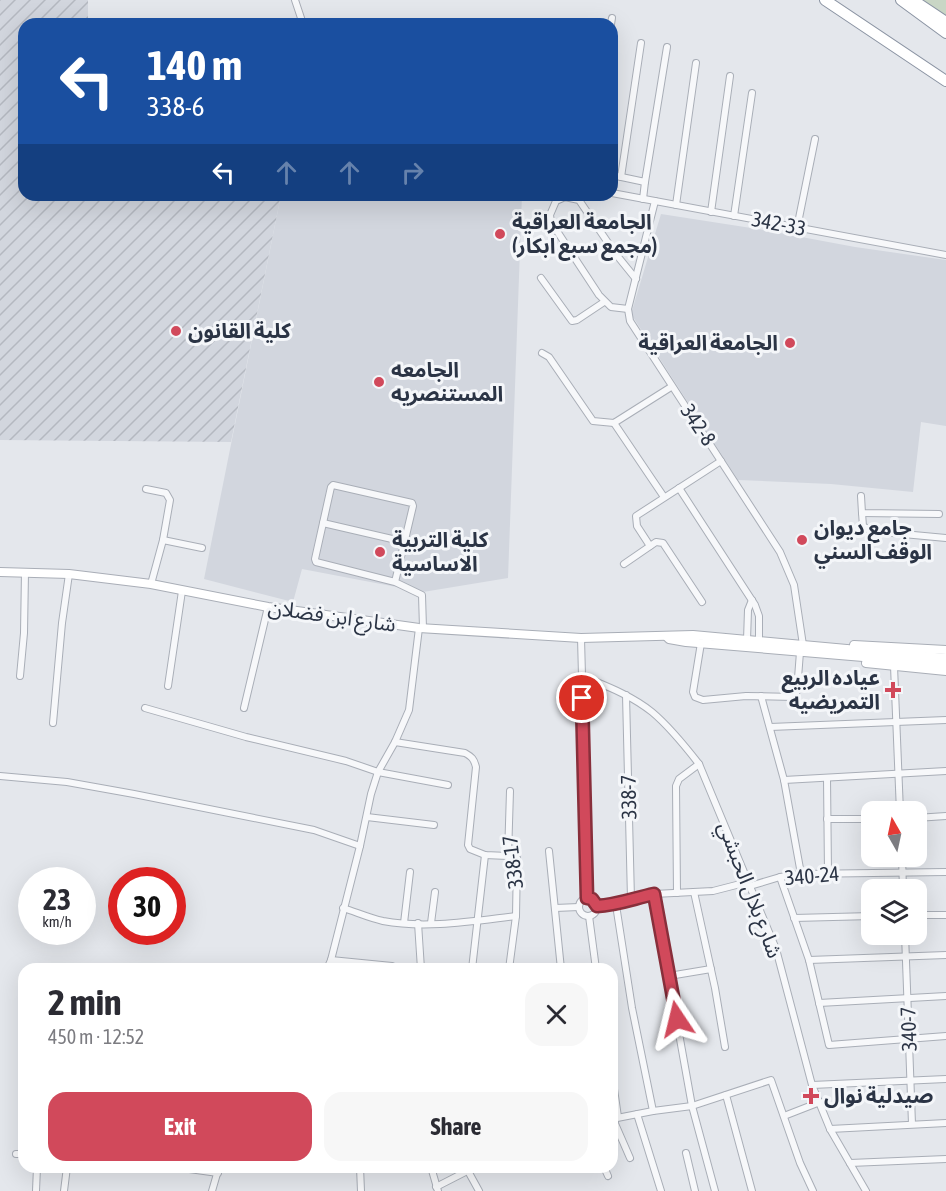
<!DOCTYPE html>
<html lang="en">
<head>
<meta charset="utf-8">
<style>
	body { margin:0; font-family:"Asap Condensed","Noto Sans Arabic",sans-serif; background:#f7f7f7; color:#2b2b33; height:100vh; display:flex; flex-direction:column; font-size:22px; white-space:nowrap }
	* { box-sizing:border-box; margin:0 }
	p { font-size:20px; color:#7c7c81 }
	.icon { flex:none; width:33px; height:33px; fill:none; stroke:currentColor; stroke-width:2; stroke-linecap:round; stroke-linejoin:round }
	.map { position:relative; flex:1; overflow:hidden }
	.side { position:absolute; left:18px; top:963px; width:600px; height:210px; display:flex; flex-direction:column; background:#fff; border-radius:18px; box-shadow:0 6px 24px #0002 }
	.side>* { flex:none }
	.guide { position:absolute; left:18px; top:18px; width:600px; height:183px; border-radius:18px; box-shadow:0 6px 24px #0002; background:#1a4fa0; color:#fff; overflow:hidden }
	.needle { width:39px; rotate:351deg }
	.buttons { position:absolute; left:861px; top:801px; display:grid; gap:12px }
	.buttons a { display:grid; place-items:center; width:66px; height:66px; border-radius:12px; background:#fff; box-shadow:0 6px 24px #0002; font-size:30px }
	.speed { position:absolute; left:18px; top:867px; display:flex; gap:12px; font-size:30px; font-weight:700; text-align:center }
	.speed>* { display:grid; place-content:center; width:78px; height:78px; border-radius:50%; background:#fff; box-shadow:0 6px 24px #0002; line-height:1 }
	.speed small { font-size:15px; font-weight:400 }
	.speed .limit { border:9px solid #d22; background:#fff; color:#111 }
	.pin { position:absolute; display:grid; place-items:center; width:51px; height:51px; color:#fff; margin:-26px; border:3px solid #fff; border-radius:50%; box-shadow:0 2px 6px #0007 }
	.me { position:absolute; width:66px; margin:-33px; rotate:350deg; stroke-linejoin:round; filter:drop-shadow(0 0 4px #0008) }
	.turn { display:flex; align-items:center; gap:21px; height:126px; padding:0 30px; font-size:27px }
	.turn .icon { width:78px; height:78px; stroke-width:2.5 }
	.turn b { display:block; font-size:42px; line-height:51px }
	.lanes { display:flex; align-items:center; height:57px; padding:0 30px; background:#0003; justify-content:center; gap:30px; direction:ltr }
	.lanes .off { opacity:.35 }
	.round { display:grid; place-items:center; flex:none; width:63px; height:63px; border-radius:18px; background:#f7f7f7 }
	.summary { display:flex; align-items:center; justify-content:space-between; height:102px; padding:0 30px }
	h1 { font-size:36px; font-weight:700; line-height:45px }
	.cta { display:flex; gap:12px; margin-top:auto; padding:12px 30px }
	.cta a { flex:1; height:69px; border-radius:18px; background:#d1495b; color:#fff; font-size:24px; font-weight:700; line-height:69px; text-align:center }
	.cta a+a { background:#f7f7f7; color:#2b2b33 }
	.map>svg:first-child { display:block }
</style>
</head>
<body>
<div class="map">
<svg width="946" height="1191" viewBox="0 0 946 1191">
	<defs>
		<pattern id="industrial-furrows" width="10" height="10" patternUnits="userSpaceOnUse" patternTransform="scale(1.5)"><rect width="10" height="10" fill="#d2d6de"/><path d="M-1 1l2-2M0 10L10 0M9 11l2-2" fill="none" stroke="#b4b8c0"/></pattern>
	</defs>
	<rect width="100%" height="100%" fill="#e4e7ec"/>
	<!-- built -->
	<g fill="#d2d6de">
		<polygon points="281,195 522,195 508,578 423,592 302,569 293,602 204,579"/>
		<polygon points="661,214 764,230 855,247 946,260 946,426 921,422 913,492 831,484 738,480 631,314"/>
	</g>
	<!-- industrial -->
	<polygon fill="url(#industrial-furrows)" points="0,0 88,0 88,24 24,24 24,195 281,195 231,442 0,440"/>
	<!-- grass -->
	<polygon fill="#c9d6c5" points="920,0 946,0 946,17"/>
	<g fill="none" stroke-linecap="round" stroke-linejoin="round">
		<defs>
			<g id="street">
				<polyline points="295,0 303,24"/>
				<polyline points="611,24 612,18"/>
				<polyline points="612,175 645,182 667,47"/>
				<polyline points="621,177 641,43"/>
				<polyline points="612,193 946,255"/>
				<polyline points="643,199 645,182"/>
				<polyline points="655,201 628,309 630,321 780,552 794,585 803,645"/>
				<polyline points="676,205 696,63"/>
				<polyline points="711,212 730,76"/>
				<polyline points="734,216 752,93"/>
				<polyline points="797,228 815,139"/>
				<polyline points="541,278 572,321 577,320 604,302"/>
				<polyline points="628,309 611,307 599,295 551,222 550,215 556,201 565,197 579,200 615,253 636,279"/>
				<polyline points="542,353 549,357 593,421 614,423 671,387"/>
				<polyline points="614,423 664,497"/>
				<polyline points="679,488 755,605 759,616 759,641"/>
				<polyline points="146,489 166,493 170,500 163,540 151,584"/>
				<polyline points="861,496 862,513 939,514"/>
				<polyline points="862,513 863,526 871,531 946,538"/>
				<polyline points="323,523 405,542"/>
				<polyline points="163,540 202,548"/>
				<polyline points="650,546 637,526 636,516 721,461"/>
				<polyline points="624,564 656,542 663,543 702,602"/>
				<polyline points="395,582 413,506 412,503 333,485 331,487 315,559 316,562 395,582 422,595 423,628"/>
				<path d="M581 638 582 676C606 686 631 695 652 712 670 727 685 746 699 764L776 949 812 1085 830 1129 866 1191"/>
				<polyline points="747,640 748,610 752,600"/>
				<polyline points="701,643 693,692 695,697 703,700 746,696 794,697 797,691 800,652"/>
				<polyline points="894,666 900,812"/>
				<polyline points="20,676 24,633 25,572"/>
				<polyline points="582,676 587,898"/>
				<polyline points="168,686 182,591"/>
				<polyline points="626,695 631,899"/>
				<polyline points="761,696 784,780 801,874"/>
				<polyline points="145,708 246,737 346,761 378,772 448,785"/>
				<polyline points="244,708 268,607"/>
				<polyline points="53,723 62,623 69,574"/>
				<polyline points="770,727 946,720"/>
				<path d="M395 742 465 753C472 757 474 759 476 767L468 845 470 849 485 855 508 856"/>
				<polyline points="0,776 67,782 134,794 314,830 360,846"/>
				<polyline points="827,778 828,873"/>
				<polyline points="784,780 946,771"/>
				<polyline points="367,817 434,825"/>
				<polyline points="916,818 946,816"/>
				<polyline points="827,819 872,819"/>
				<polyline points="549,851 561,969"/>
				<polyline points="902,856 903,890"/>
				<polyline points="780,877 809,960 829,1045 946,1036"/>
				<polyline points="750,886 780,877 801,874 946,872"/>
				<polyline points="694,892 715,988 725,1047"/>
				<polyline points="677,893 676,786 679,779 699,764"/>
				<polyline points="654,894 692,1106 715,1191"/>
				<circle cx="588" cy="907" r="9"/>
				<polyline points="616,905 632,1008 653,1111"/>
				<polyline points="597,906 616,905 631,899 654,894 713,891 748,882"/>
				<path d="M343 908C356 912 369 918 383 921 426 929 473 921 516 916"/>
				<polyline points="555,908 579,907"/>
				<polyline points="916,915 946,915"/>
				<polyline points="589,916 596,969"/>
				<polyline points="794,918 872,916"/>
				<polyline points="404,923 410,872"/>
				<polyline points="418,923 421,969"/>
				<polyline points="431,923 435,892"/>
				<polyline points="905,934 912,1124"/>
				<polyline points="331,960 392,966"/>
				<polyline points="809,960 946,955"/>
				<polyline points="327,969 331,960 360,846 371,794 378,772 395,742 409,710 419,628"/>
				<polyline points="472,969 485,855"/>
				<polyline points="509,969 516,916 517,858 508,856 510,791"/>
				<polyline points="669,976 711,969"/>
				<polyline points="819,1003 946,996"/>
				<polyline points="612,1075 618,1117"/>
				<polyline points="812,1085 946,1079"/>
				<polyline points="726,1095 752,1191"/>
				<polyline points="637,1114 661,1191"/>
				<polyline points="784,1116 820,1102"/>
				<polyline points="612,1119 653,1111 692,1106 771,1080 800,1163 813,1191"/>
				<polyline points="613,1119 630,1158"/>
				<polyline points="830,1129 946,1123"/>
				<polyline points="686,1153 695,1191"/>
				<polyline points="16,1154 24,1154"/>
				<polyline points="850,1163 946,1159"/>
				<polyline points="175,1167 218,1173"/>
				<polyline points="360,1167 361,1191"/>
				<polyline points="431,1167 438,1191"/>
				<polyline points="604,1167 608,1176"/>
				<polyline points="468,1171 479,1191"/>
				<polyline points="436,1187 475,1167"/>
				<polyline points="36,1191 37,1167"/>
				<polyline points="64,1191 67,1167"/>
				<polyline points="212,1191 219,1167"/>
			</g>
			<g id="secondary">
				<polyline points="0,572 69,574 151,584 268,607 419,628 581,638 693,635 946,658"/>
				<polyline points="667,637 669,639 686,642 946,664"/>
				<polyline points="854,645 946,650"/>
				<polyline points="866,663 946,671"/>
			</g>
			<g id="highway">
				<polyline points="825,0 946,81"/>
				<polyline points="901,0 946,33"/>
				<polyline points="913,0 946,22"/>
			</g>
		</defs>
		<!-- street casing -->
		<use href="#street" stroke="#a9aeb7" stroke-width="8"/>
		<!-- secondary casing -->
		<use href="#secondary" stroke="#a9aeb7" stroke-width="10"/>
		<!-- highway casing -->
		<use href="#highway" stroke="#8b94a3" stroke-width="12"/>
		<!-- street -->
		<use href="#street" stroke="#f7f8fa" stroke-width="6"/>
		<!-- secondary -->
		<use href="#secondary" stroke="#fff" stroke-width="8"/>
		<!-- highway -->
		<use href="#highway" stroke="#fff" stroke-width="10"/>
	</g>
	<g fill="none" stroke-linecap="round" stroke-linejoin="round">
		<defs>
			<path id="route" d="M582 698 587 898 592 899 597 906C617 905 635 898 654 894L677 1019"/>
		</defs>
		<!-- route casing -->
		<use href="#route" stroke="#882f3b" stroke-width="15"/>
		<!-- route -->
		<use href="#route" stroke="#d1495b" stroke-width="10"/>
	</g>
	<!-- markers -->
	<g fill="#d1495b" stroke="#f4f6f9" stroke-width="2">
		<circle cx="500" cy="234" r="6"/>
		<circle cx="176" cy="331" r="6"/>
		<circle cx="790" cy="343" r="6"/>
		<circle cx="379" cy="382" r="6"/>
		<circle cx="802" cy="540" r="6"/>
		<circle cx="380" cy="552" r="6"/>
		<path d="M890 681h6v6h6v6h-6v6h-6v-6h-6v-6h6z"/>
		<path d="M808 1087h6v6h6v6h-6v6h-6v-6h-6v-6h6z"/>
	</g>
	<g text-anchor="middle" stroke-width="6" stroke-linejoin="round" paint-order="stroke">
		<!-- poi labels -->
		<g font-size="21" font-weight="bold" fill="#2b3445" stroke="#f4f6f9" text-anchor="start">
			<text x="512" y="229">الجامعة العراقية<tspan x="512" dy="24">(مجمع سبع ابكار)</tspan></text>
			<text x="188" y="338">كلية القانون</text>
			<text x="778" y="350" text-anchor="end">الجامعة العراقية</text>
			<text x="391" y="377">الجامعه<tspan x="391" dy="24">المستنصريه</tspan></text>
			<text x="814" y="535">جامع ديوان<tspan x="814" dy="24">الوقف السني</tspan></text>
			<text x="392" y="547">كلية التربية<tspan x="392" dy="24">الاساسية</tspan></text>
			<text x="880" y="685" text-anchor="end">عياده الربيع<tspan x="880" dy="24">التمريضيه</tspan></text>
			<text x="824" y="1103">صيدلية نوال</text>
		</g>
		<!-- street labels -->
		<g font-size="21" fill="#2b3445" stroke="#f4f6f9">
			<text transform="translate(779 224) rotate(11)" y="7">342-33</text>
			<text transform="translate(698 425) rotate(56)" y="7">342-8</text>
			<text transform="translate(332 616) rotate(8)" y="7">شارع ابن فضلان</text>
			<text transform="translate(629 797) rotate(-91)" y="7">338-7</text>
			<text transform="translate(513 862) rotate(-97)" y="7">338-17</text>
			<text transform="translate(812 876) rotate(-5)" y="7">340-24</text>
			<text transform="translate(750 890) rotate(69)" y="7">شارع بلال الحبشي</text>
			<text transform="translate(909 1029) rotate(-92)" y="7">340-7</text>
		</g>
	</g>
</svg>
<div class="buttons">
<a><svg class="needle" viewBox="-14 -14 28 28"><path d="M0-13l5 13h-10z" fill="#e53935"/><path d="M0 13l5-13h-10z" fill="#7c7c81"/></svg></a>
<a><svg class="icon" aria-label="layers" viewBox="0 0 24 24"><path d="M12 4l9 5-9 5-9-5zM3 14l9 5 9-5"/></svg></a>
</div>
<div class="speed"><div>23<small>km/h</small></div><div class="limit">30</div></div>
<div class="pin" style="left:582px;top:698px;background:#d93025"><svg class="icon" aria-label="arrive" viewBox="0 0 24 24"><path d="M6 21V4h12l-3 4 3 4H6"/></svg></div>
<svg class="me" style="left:677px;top:1019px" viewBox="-20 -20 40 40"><path d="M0-17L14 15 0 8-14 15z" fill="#d1495b" stroke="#fff" stroke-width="4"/></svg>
<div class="guide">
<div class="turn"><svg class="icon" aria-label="left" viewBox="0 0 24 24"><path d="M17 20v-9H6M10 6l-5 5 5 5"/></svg><div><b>140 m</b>338-6</div></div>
<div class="lanes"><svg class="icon" aria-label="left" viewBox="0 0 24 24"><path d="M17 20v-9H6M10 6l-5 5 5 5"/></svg><svg class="icon off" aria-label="ahead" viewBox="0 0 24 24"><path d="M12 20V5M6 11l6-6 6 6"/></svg><svg class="icon off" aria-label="ahead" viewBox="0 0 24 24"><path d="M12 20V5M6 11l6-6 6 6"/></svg><svg class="icon off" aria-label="right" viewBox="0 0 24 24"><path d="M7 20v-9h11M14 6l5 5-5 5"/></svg></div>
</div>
<section class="side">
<div class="summary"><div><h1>2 min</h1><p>450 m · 12:52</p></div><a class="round"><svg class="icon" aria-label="close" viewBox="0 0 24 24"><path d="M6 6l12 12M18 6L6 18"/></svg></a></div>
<div class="cta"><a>Exit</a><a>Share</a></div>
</section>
</div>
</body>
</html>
